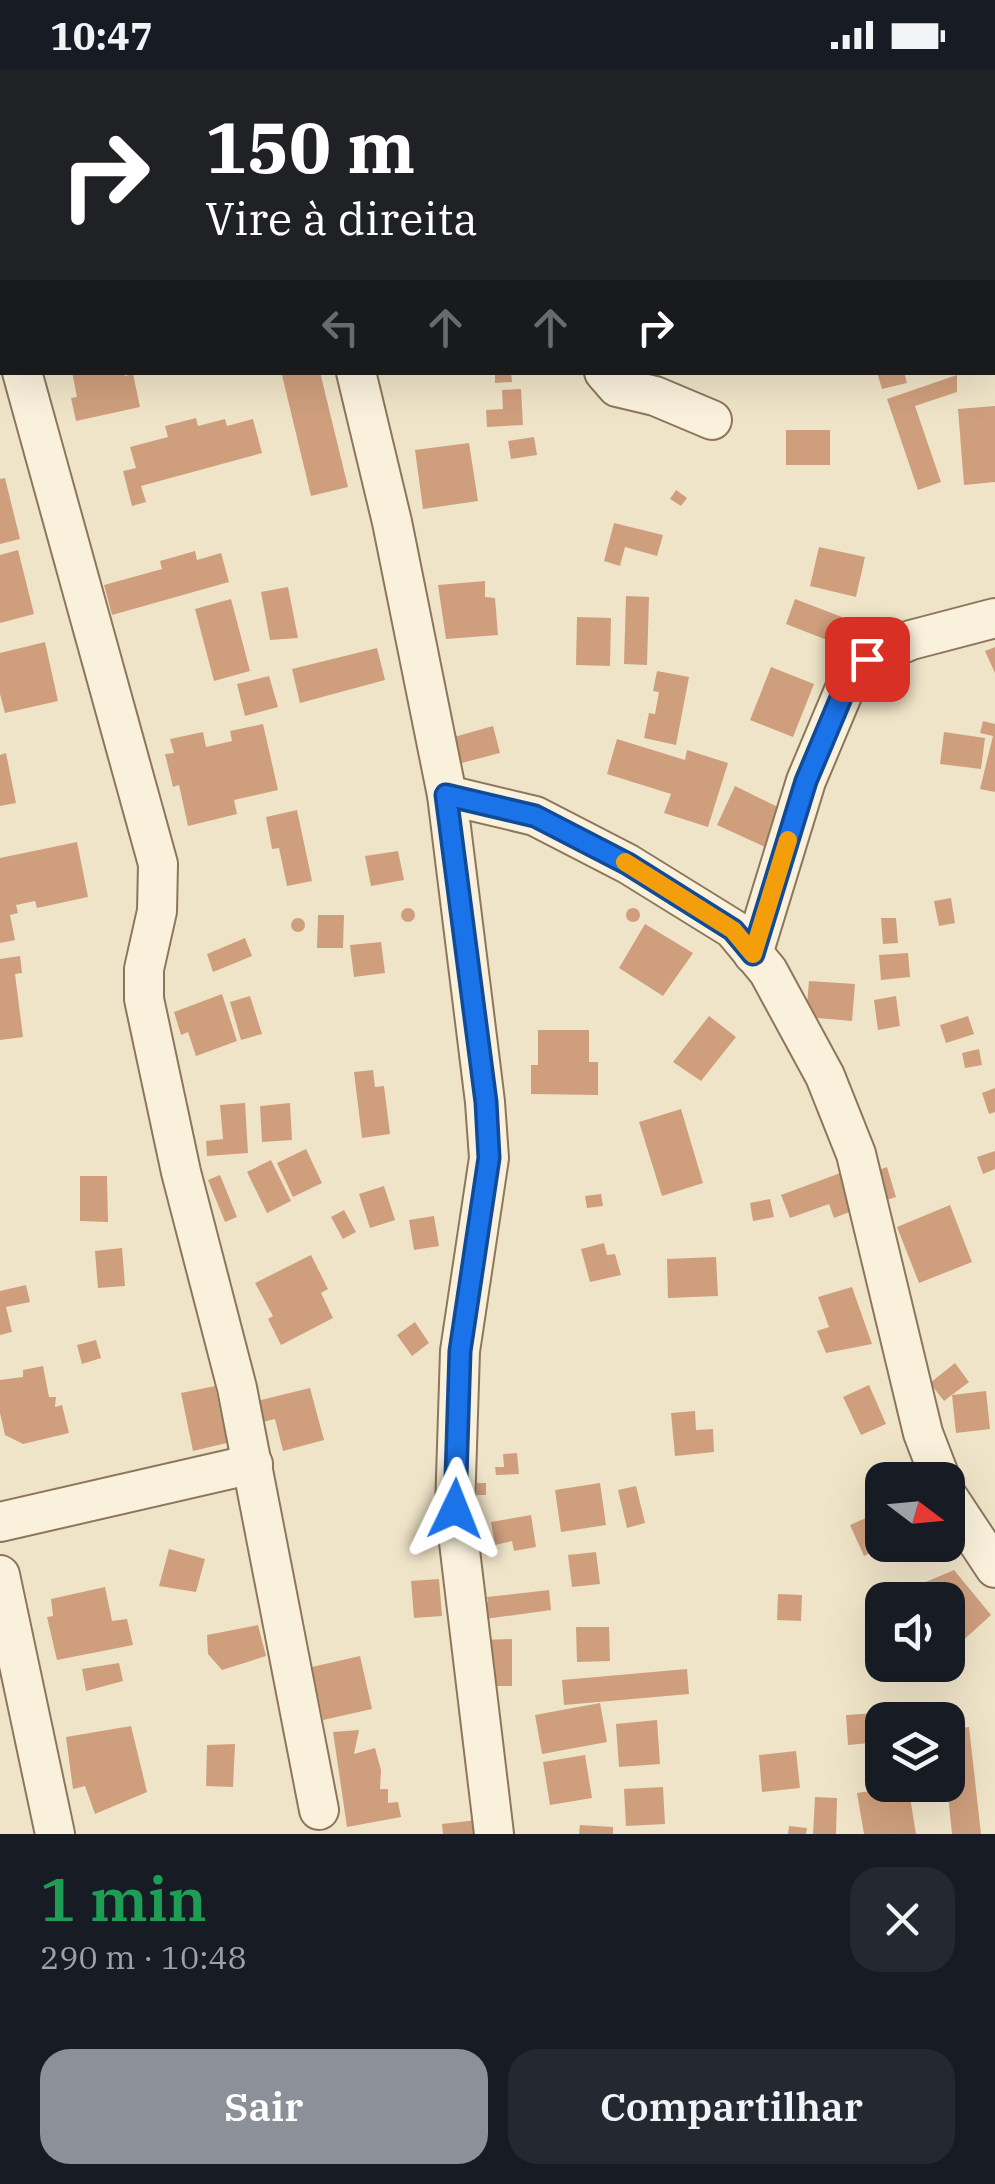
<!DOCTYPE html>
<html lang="pt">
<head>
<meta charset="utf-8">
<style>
	body { margin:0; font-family:"IBM Plex Serif",serif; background:#242831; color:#f1f3f6; height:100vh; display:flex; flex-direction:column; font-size:38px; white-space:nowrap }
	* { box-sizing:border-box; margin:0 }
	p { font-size:32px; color:#9ea1a6 }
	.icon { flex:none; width:55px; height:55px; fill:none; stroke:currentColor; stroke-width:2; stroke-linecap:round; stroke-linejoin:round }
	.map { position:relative; height:1764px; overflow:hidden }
	.details { display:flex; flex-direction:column; background:#171b24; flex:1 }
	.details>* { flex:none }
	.top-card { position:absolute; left:0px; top:0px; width:995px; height:305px; box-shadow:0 10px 40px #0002; background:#202124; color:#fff; overflow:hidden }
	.needle { width:65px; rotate:106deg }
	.fabs { position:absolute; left:865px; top:1392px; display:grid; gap:20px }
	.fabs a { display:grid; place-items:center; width:100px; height:100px; border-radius:20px; background:#171b24; box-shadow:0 10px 40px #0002; font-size:50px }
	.pin { position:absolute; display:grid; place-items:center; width:85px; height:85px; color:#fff; margin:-42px; border-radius:20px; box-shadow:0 5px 15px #0006 }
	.me { position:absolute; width:110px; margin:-55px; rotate:2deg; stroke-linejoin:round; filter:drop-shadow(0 0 8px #0008) }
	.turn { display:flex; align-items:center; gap:35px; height:210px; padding:0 40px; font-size:45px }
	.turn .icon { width:130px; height:130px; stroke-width:2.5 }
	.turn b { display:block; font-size:70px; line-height:85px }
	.lanes { display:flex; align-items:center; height:95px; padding:0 40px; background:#0003; justify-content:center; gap:50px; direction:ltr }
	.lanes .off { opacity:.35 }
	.round { display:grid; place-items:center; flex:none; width:105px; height:105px; border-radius:30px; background:#242831 }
	.headline { display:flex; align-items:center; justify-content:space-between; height:170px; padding:0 40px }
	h1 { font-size:60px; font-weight:600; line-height:75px; color:#1e9e55 }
	.primary-button { display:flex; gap:20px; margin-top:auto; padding:20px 40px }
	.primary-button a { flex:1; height:115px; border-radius:30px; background:#8c9099; color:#fff; font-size:40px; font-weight:600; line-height:115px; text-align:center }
	.primary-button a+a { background:#242831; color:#f1f3f6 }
	.status { display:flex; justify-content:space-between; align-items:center; height:70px; padding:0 50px; background:#171b24; direction:ltr }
	.status svg { height:28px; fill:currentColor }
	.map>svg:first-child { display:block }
</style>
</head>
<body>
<div class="status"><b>10:47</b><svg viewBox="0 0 49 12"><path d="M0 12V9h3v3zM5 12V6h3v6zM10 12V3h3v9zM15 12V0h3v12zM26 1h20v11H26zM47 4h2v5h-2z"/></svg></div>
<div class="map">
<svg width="995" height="1764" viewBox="0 0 995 1764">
	<rect width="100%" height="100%" fill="#f0e4c8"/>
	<!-- building -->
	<g fill="#cf9f7d">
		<polygon points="72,302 124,302 125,306 133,304 140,337 76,351 71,328 77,327"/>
		<polygon points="293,302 320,302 348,417 311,426 282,305"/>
		<polygon points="495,302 511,302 512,312 495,313"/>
		<polygon points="877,302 904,302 907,313 882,319"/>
		<polygon points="957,305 957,322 915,336 941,412 918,420 887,329"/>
		<polygon points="521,319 523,355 487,357 486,340 503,339 502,320"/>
		<polygon points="995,336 995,412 964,415 958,339"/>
		<polygon points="196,348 198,356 225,349 227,356 253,349 262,383 141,416 146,432 132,436 123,401 136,398 130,377 168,367 165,356"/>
		<rect x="786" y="360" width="44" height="35"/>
		<polygon points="534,367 537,385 511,389 508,371"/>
		<polygon points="469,373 478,431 423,439 415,380"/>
		<polygon points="5,408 20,469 0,474 0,409"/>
		<polygon points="676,420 687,428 681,436 670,429"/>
		<polygon points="614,453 663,465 657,486 625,477 620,496 604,491"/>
		<polygon points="819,477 865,487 856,527 810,516"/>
		<polygon points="18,480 34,544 0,553 0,485"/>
		<polygon points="195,481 197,490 221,483 229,512 112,545 104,515 162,499 160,491"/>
		<polygon points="485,511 485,527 495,528 498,565 446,569 438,515"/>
		<polygon points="288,517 298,568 270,570 261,522"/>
		<polygon points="626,526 649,527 647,595 624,594"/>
		<polygon points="231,529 250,601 214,611 195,539"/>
		<polygon points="795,529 842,547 832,572 786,554"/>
		<polygon points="577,547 611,548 610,596 576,595"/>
		<polygon points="45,572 58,631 5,643 0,624 0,583"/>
		<polygon points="995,577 995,603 985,581"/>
		<polygon points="377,578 385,610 300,633 292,599"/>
		<polygon points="771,597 814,614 793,667 750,650"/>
		<polygon points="657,601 689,607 676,675 644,668 649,643 655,644 659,622 653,621"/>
		<polygon points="269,606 278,637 245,646 237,614"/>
		<polygon points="983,651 995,654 995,722 980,719 993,666 980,663"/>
		<polygon points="263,654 278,720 234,730 237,744 188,756 179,715 173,717 165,684 174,683 170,669 203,662 206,677 232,671 230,661"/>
		<polygon points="493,656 500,683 454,695 447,669"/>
		<polygon points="944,662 985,668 981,699 940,694"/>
		<polygon points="617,669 685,690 687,680 728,693 708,757 664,743 671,724 607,704"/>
		<polygon points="6,683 16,733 0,736 0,685"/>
		<polygon points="735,716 784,740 767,778 717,755"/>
		<polygon points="297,740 312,811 287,816 279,778 272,779 266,747"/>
		<polygon points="77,772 88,827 37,838 35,831 16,835 18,843 10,845 15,870 0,873 0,788"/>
		<polygon points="398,781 404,810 371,816 365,786"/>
		<polygon points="951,828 955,853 939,856 934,831"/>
		<circle cx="408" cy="845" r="7"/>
		<circle cx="633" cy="845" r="7"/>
		<polygon points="318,845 344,845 343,878 317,878"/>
		<polygon points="881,848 896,848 898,873 883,874"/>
		<circle cx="298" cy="855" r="7"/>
		<polygon points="645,854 693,883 663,926 619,898"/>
		<polygon points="245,868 252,886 213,902 207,884"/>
		<polygon points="381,872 385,903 354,907 350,875"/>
		<polygon points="908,883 910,907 881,910 879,885"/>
		<polygon points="20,886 22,903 15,904 23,967 0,970 0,889"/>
		<polygon points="809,911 855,914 852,951 806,947"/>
		<polygon points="222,924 237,971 196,986 188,962 181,965 174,942"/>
		<polygon points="250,926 262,964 241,970 230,932"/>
		<polygon points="896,926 900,956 878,960 874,930"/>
		<polygon points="709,946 736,967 701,1011 673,992"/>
		<polygon points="968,946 974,964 946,973 940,955"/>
		<polygon points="538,960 589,960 589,992 598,992 598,1025 531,1024 531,995 538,995"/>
		<polygon points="979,979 982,995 965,998 962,983"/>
		<polygon points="373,1000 375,1017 384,1016 390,1064 362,1068 354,1002"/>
		<polygon points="995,1018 995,1042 989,1044 982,1023"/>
		<polygon points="245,1033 248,1083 207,1086 206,1071 223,1069 220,1035"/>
		<polygon points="290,1033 292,1070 262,1072 260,1036"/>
		<polygon points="681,1039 703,1113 662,1126 639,1052"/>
		<polygon points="306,1079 322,1113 293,1127 277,1093"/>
		<polygon points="995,1081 995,1099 983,1104 977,1087"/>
		<polygon points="271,1090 291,1131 267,1143 247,1102"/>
		<polygon points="887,1097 896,1127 880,1132 870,1103"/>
		<polygon points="843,1102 857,1139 834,1148 829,1134 790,1148 781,1125"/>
		<polygon points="220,1105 237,1147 225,1152 208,1110"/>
		<polygon points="80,1106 107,1106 108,1152 80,1151"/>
		<polygon points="384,1116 395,1150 370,1158 359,1124"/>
		<polygon points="601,1124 603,1136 587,1138 585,1126"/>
		<polygon points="770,1129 774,1147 753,1151 750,1133"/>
		<polygon points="950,1135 972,1192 919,1213 897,1157"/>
		<polygon points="344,1140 356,1162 343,1169 331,1147"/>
		<polygon points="434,1146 439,1176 414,1180 409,1150"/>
		<polygon points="604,1173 607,1185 615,1184 621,1205 590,1212 581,1179"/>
		<polygon points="122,1178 125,1216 98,1218 95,1181"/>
		<polygon points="311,1185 328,1219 321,1223 333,1248 281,1275 268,1249 273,1246 255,1213"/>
		<polygon points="716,1187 718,1226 668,1228 667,1189"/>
		<polygon points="26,1215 30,1232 6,1237 12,1262 0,1265 0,1221"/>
		<polygon points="852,1217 872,1274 826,1283 817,1261 829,1257 818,1227"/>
		<polygon points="415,1252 429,1273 412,1286 397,1265"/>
		<polygon points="96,1270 101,1288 82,1294 77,1275"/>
		<polygon points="955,1293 969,1312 944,1331 930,1313"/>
		<polygon points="43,1296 49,1327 56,1327 55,1337 62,1335 69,1363 23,1374 5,1365 0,1343 0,1310 23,1307 23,1300"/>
		<polygon points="869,1315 886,1354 861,1365 843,1327"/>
		<polygon points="215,1316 227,1373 193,1381 181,1323"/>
		<polygon points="310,1318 324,1370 283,1381 275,1349 263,1352 257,1331"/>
		<polygon points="986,1321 990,1359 956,1363 952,1325"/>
		<polygon points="695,1341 696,1360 713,1359 714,1382 675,1386 671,1343"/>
		<polygon points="517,1383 519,1404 496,1405 495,1397 504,1397 503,1384"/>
		<rect x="477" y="1413" width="9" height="12"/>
		<polygon points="600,1413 606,1455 561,1462 555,1420"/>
		<polygon points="636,1416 645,1453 627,1458 618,1420"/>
		<polygon points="877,1443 882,1455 882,1477 864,1486 850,1455"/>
		<polygon points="531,1445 536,1477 514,1481 512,1471 495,1475 491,1452"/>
		<polygon points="169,1479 205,1489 196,1522 159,1516"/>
		<polygon points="596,1482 600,1514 572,1517 568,1485"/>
		<polygon points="954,1500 991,1545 958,1575 948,1577 948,1530 931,1530 921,1514"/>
		<polygon points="439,1509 442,1546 414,1548 411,1511"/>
		<polygon points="105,1517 112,1551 127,1549 133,1575 57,1590 47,1547 53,1546 51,1529"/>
		<polygon points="549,1520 551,1540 478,1550 476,1533 488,1532 487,1527"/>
		<polygon points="778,1524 802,1525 801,1551 777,1550"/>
		<polygon points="258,1555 266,1586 222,1600 208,1584 207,1565"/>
		<polygon points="576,1557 609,1557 610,1591 577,1592"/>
		<polygon points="512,1569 512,1616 483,1616 483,1570"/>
		<polygon points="360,1586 372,1639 323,1650 312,1597"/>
		<polygon points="119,1593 123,1611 86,1621 82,1599"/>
		<polygon points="687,1599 689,1624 564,1635 562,1610"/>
		<polygon points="600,1633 607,1672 542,1684 535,1645"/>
		<polygon points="877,1643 880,1672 848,1675 846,1645"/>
		<polygon points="657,1650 660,1694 619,1697 616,1654"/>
		<polygon points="131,1656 147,1722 95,1744 85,1716 73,1719 66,1667"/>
		<polygon points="969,1657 981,1764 952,1764 947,1715 948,1659"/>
		<polygon points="359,1660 354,1684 375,1678 381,1700 380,1719 388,1719 388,1733 398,1732 401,1747 347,1757 333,1662"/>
		<polygon points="235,1674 233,1717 206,1716 207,1675"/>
		<polygon points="796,1681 800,1718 762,1722 759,1685"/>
		<polygon points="585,1685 592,1728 550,1735 543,1692"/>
		<polygon points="908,1715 916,1764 864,1764 857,1723"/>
		<polygon points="663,1717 665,1754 626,1756 624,1719"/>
		<polygon points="815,1727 837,1728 836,1764 813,1764"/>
		<polygon points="477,1750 479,1764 443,1764 442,1754"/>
		<polygon points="580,1755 613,1757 613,1764 579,1764"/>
		<polygon points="789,1756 807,1758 806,1764 788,1764"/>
	</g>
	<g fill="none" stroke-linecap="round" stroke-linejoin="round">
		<defs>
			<g id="minor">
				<polyline points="279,0 280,2"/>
				<polyline points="571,0 571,2"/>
				<polyline points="958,0 959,2"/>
				<polyline points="992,124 995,133"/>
				<polyline points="0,222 2,232"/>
				<polyline points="22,302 158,794 157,841 144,899 144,929 181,1102 237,1318 319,1740"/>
				<polyline points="356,302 392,452 447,725 485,1032 489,1088 460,1281 455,1439 494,1764"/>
				<polyline points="604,302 617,317 655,326 712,350"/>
				<polyline points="447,725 535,746 628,794 733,859 768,901 825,1006 856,1084 923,1363 941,1410"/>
				<polyline points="753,884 806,711 851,604 867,589 911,570 995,548"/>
				<polyline points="948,1427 995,1498"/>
				<polyline points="0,1452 253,1394"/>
				<polyline points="0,1505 55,1764"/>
			</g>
		</defs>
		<!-- minor casing -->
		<use href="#minor" stroke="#8d765c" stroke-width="42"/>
		<!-- minor -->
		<use href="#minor" stroke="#faf1dc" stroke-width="38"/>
	</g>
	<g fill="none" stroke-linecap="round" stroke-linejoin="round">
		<defs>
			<polyline id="route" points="455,1439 460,1281 489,1088 486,1032 446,725 535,746 628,794 733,860 753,884 806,711 851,604 867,589"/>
		</defs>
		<!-- route casing -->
		<use href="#route" stroke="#114b97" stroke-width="25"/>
		<!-- route -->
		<use href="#route" stroke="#1a73e8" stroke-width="18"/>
		<!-- slow -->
		<polyline stroke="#f59e0b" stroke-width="18" points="625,792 733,860 753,884 788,770"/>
	</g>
</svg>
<div class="fabs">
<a><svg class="needle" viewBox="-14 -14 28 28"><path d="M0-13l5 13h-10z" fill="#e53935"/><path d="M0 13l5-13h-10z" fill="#9ea1a6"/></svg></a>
<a><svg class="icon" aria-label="sound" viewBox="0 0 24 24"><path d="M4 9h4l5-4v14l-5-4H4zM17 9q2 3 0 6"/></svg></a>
<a><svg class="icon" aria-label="layers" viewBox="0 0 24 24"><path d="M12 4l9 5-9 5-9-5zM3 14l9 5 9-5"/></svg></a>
</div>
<div class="pin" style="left:867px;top:589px;background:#d93025"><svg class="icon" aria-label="arrive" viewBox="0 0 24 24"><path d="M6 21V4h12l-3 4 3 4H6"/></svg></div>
<svg class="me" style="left:455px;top:1439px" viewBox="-20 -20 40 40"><path d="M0-17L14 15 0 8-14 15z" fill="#1a73e8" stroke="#fff" stroke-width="4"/></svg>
<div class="top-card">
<div class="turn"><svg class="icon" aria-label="right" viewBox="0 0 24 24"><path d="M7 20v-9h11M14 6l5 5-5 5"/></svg><div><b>150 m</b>Vire à direita</div></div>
<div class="lanes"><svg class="icon off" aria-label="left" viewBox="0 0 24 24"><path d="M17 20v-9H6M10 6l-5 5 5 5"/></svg><svg class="icon off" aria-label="ahead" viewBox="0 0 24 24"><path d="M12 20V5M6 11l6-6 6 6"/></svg><svg class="icon off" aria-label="ahead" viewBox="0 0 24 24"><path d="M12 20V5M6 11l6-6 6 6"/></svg><svg class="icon" aria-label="right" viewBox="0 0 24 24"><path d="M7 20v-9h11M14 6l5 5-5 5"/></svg></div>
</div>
</div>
<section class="details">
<div class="headline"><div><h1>1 min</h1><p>290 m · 10:48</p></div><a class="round"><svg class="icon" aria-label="close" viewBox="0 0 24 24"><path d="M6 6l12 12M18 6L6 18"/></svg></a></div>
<div class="primary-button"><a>Sair</a><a>Compartilhar</a></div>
</section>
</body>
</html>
